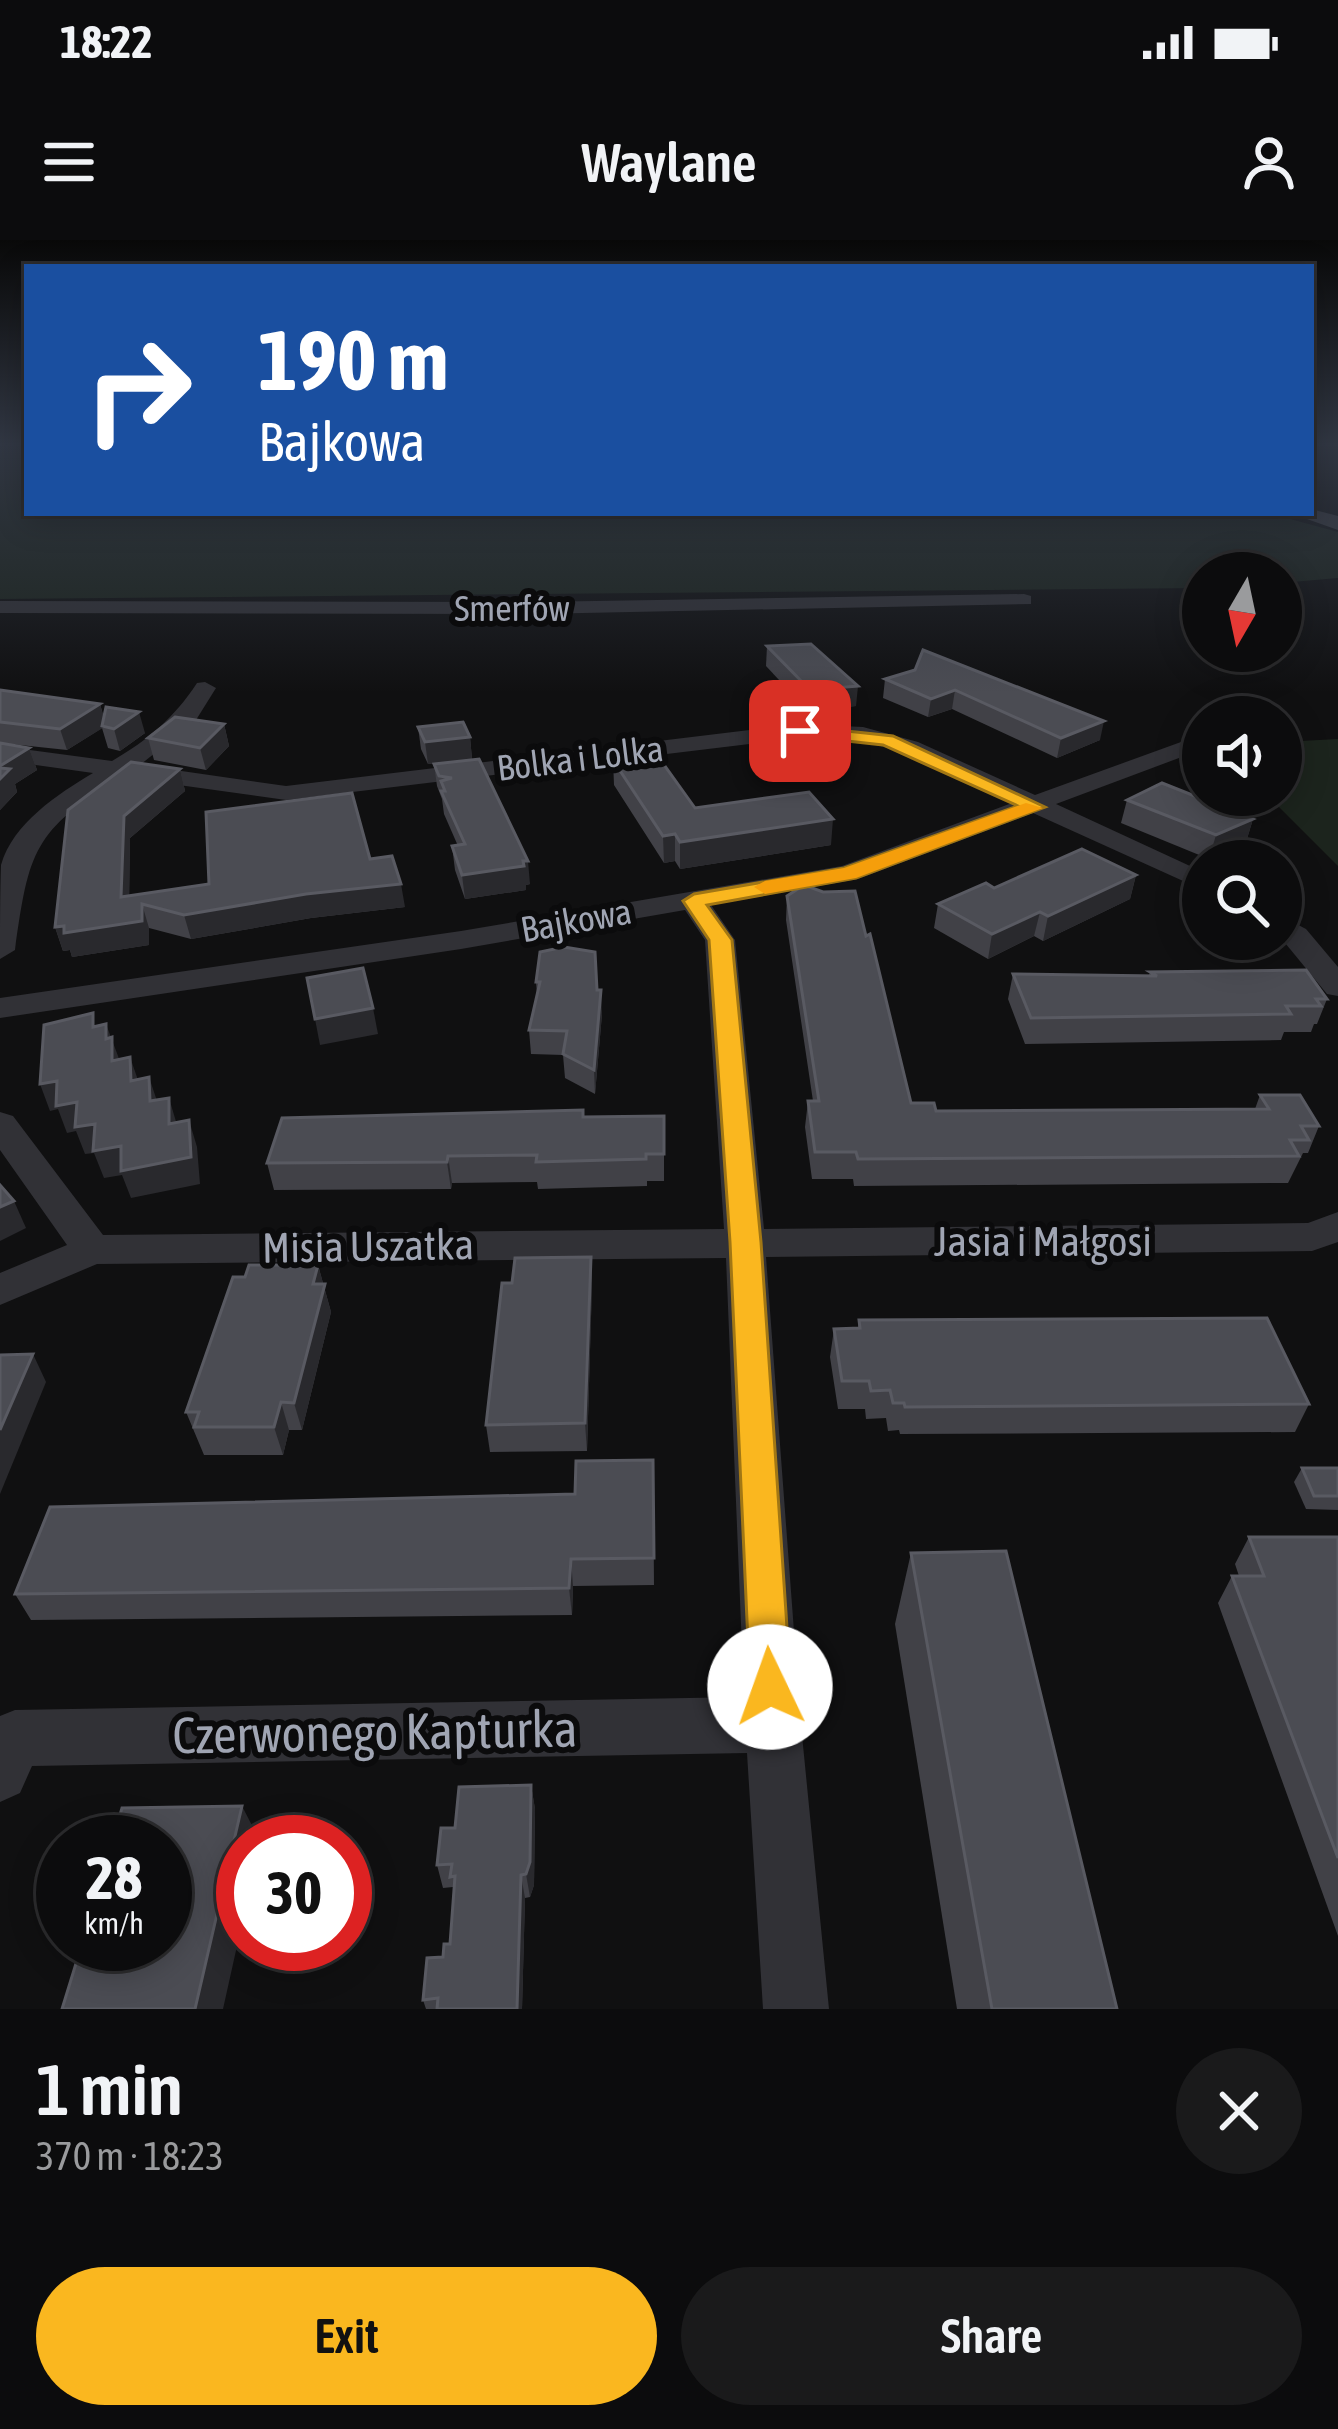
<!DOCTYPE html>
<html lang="en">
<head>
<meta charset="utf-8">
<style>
	body { margin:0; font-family:"Asap Condensed",sans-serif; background:#1a1a1b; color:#f1f3f6; height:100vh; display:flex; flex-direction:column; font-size:45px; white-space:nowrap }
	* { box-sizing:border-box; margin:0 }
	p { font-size:39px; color:#9a9b9d }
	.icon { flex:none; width:66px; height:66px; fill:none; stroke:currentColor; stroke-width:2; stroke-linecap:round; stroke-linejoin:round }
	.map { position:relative; height:1769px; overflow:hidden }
	.details { display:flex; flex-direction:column; background:#0c0c0d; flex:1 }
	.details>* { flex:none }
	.banner { position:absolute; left:24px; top:24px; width:1290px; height:252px; border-radius:0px; box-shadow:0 6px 30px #0003,0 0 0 3px #2c2c2e; background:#1a4fa0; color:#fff; overflow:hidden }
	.needle { width:78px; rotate:189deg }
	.controls { position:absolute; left:1182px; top:312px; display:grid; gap:24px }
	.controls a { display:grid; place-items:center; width:120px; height:120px; border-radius:50%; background:#0c0c0d; box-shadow:0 6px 30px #0003,0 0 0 3px #2c2c2e; font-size:60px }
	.speed { position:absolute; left:36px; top:1575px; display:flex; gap:24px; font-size:60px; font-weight:700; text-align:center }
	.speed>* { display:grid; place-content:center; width:156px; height:156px; border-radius:50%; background:#0c0c0d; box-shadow:0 6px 30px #0003,0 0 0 3px #2c2c2e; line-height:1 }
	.speed small { font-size:30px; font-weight:400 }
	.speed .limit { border:18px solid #d22; background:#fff; color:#111 }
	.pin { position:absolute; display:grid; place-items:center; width:102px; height:102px; color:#fff; margin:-51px; border-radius:24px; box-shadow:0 6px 18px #0006 }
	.me { position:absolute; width:132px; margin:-66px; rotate:357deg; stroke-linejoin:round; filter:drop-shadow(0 0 9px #0008) }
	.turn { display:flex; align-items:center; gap:42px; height:252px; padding:0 36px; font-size:54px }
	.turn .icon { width:156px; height:156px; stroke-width:2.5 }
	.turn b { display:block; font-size:84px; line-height:102px }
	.round { display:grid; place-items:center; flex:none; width:126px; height:126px; border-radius:63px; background:#1a1a1b }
	.headline { display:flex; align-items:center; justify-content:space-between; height:204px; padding:0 36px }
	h1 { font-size:72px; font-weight:600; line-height:90px }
	.primary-button { display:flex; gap:24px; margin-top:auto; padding:24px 36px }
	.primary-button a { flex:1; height:138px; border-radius:72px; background:#fab71f; color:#111; font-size:48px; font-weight:600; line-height:138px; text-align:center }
	.primary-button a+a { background:#1a1a1b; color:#f1f3f6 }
	.status { display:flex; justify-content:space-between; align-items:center; height:84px; padding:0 60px; background:#0c0c0d; direction:ltr }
	.status svg { height:33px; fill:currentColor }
	header { display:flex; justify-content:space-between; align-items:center; height:156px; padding:0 36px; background:#0c0c0d; font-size:54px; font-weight:600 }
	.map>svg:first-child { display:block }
</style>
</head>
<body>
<div class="status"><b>18:22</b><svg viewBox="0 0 49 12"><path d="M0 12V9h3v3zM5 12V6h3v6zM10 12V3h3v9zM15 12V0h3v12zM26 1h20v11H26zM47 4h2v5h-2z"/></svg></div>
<header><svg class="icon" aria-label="menu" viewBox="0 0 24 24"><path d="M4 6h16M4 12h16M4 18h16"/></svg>Waylane<svg class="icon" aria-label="person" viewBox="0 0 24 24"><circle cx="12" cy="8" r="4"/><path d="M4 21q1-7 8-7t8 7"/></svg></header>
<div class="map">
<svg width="1338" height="1769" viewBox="0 0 1338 1769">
	<rect width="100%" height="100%" fill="#101011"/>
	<!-- green -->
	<g fill="#1c241d">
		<polygon points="0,205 27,205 27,273 1268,273 1338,292 1338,338 1281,343 1281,333 1203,333 1203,348 0,359"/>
		<polygon points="1338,499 1338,626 1267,555 1281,555 1281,502"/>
	</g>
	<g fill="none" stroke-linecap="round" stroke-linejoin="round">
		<!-- minor -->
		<g fill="#313136" fill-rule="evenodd">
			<polygon points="1024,354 1031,356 1031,364 534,374 0,373 0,361 534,362"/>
			<path d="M205 442 216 448 196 480 140 525 286 546 799 484 863 487 918 502 1035 555 1203 494V509L1056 564 1203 632V650L1033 573 858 639 711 665 735 700 764 989 1308 983 1338 972V1002L1312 1011 766 1017 801 1485 829 1769H763L747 1513 32 1526 20 1553 0 1562V1476L15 1470 744 1457 726 1018 97 1024 0 1065V1033L67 1005 0 910V872L13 876 103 995 724 989 705 700 685 670 461 709 0 778V758L461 691 842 626 1012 563 902 512 862 501 799 498 286 560 121 537C33 591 29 611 15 710L0 719C0 691 0 652 1 625 13 583 58 554 93 533L0 520V506L112 521C148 500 174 478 197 443Z"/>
			<polygon points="1281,676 1306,689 1338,727 1338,756 1327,754 1281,698"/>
		</g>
		<!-- secondary -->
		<polygon fill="#3f4046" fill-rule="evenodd" points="1311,269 1338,276 1338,290 1290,273 1311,273"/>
	</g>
	<!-- wall -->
	<g fill="#414147">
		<polygon points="767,406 856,466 808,471 766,426"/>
		<polygon points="915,430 1100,500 1057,518 952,469 928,477 883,458 885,439"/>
		<polygon points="0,450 100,464 104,478 145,493 120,511 108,508 102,488 67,510 1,503 29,508 37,530 15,544 17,552 0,570"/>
		<polygon points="224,484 229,506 206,530 154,520 148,498"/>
		<polygon points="418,487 470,497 472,519 428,524 421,509"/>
		<polygon points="479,519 530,644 526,645 526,650 465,659 455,630 452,606 458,606 444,574 442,559 437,546 434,524"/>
		<polygon points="613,520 695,568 831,605 680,629 675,621 664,623 614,545"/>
		<polygon points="180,529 185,551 130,598 129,655 405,667 311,678 191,699 149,688 149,705 72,717 70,710 63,711 55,687"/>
		<polygon points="1127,560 1253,579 1246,602 1209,619 1121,583"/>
		<polygon points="1136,635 1130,659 1043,701 1034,696 988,719 934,688 938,664 994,648"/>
		<polygon points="787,656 866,696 911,863 936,871 1255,869 1260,855 1319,886 1308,913 1303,913 1288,943 854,946 853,939 812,939 805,887 808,861 813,861 786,680"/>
		<polygon points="1150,732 1327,759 1317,784 1314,784 1311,792 1284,792 1281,800 1025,804 1008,759 1013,734 1149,735"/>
		<polygon points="536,742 597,750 602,774 595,854 565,838 563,815 531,814 529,790 537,755"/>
		<polygon points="664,876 664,941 647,941 647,946 538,949 537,942 452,943 451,949 274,950 267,923 584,877"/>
		<polygon points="591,1017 592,1044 587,1211 490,1212 486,1185 512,1043"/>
		<polygon points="318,1025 331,1072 302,1190 289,1190 283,1215 204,1215 186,1172 245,1037"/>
		<polygon points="859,1080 1309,1164 1295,1192 900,1194 899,1190 888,1191 886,1178 866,1179 865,1169 838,1169 830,1117 834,1089 858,1088"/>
		<polygon points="653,1220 654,1345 573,1346 572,1375 31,1380 15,1354 575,1254"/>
		<polygon points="1302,1228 1338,1228 1338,1270 1306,1269 1294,1242"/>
		<polygon points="1249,1297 1338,1297 1338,1696 1218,1363 1232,1336 1239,1336 1235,1324"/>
		<polygon points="911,1313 1117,1769 957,1769 895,1384"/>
		<polygon points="531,1545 535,1569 534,1645 530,1657 525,1658 522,1769 426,1769 423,1760 450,1704 454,1651 453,1647 443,1648 437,1625 455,1588"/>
	</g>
	<!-- shaded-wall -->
	<g fill="#29292d">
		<polygon points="858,446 856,466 808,471 810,450"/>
		<polygon points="955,450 952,469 928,477 931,459"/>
		<polygon points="100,464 106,486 67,510 60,489"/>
		<polygon points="139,472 145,493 120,511 114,489"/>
		<polygon points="1104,481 1100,500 1057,518 1061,498"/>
		<polygon points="224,484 229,506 206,530 200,508"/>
		<polygon points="470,497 472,519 428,524 425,502"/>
		<polygon points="29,508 37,530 15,544 17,552 0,570 0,526"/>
		<polygon points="180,529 185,551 130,598 129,680 121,657 124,576"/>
		<polygon points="833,579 831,605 680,629 680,602"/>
		<polygon points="1253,579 1246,602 1209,619 1216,595"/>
		<polygon points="675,594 675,621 664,623 663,596"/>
		<polygon points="528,621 530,644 526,645 526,650 465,659 462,635"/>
		<polygon points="1136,635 1130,659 1043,701 1048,676"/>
		<polygon points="401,644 405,667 311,678 191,699 184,675 306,654"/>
		<polygon points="142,664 149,688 149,705 72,717 70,710 63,711 55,687"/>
		<polygon points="1040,672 1034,696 988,719 992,694"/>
		<polygon points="601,750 602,774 595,854 594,830"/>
		<polygon points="373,768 378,794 320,805 315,779"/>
		<polygon points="106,784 121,824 121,847 106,799"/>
		<polygon points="130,817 139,843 131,841"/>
		<polygon points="149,837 158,864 150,861"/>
		<polygon points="57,841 95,884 104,909 189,880 197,907 200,944 131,958 122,935 104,938 94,913 85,914 76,891 67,893 58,869 50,871 40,844"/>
		<polygon points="169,858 177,885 169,884"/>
		<polygon points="448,916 452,943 451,949 447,922"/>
		<polygon points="14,961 26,988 0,1001 0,967"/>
		<polygon points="591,1017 592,1044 587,1211 585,1183"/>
		<polygon points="318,1025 331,1072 302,1190 294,1163 313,1044"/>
		<polygon points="33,1114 46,1142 0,1254 0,1190"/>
		<polygon points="281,1162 289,1190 283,1215 274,1187"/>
		<polygon points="571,1319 573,1346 572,1375 569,1348"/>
		<polygon points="531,1545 535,1569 534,1645 530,1657 526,1634"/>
		<polygon points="242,1566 260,1601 243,1602 243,1679 223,1769 195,1769"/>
		<polygon points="521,1635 525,1658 522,1769 517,1769"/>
	</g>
	<!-- building -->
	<g fill="#4b4c53" stroke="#595a62" stroke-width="3">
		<polygon points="811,404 858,446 810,450 767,406"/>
		<polygon points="923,410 1104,481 1061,498 955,450 931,459 885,439 915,430"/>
		<polygon points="0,450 100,464 60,489 0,482"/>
		<polygon points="106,467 139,472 114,489 102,486"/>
		<polygon points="175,477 224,484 200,508 148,498"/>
		<polygon points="463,482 470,497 425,502 418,487"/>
		<polygon points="0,503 29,508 0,526"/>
		<polygon points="657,515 695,568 809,552 833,579 680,602 675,594 663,596 613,520"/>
		<polygon points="479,519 528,621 523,621 524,626 462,635 452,606 465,604 441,551 445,551 441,541 452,538 439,536 434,524"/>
		<polygon points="131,522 180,529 124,576 121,657 209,644 206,572 352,553 370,619 392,616 401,644 306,654 184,675 142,664 142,681 64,693 64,686 55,687 68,570"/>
		<polygon points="0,528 10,529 0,539"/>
		<polygon points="1162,543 1253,579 1216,595 1127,560"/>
		<polygon points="1082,609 1136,635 1048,676 1040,672 992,694 938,664 986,643 994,648"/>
		<polygon points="804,645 823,652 855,651 866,696 870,694 911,863 934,863 936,871 1269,869 1260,855 1300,855 1319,886 1301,886 1309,900 1290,900 1299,916 858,919 856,912 815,912 808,861 819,861 787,656"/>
		<polygon points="564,707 595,712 597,750 601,750 594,830 563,814 567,791 529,790 540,742 536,742 540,712"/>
		<polygon points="363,728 373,768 315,779 307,738"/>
		<polygon points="1306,730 1327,759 1316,759 1321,766 1286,766 1291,774 1031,778 1013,734 1157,736 1150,732"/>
		<polygon points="93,773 93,787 106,784 106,799 112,797 112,821 130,817 131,841 149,837 150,861 169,858 169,884 189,880 191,917 121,931 121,906 93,911 95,884 75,887 77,862 56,866 57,841 40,844 44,785"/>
		<polygon points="583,870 583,877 664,876 664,914 646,914 646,919 536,922 537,915 448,916 447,922 267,923 282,878"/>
		<polygon points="0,945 14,961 0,967"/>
		<polygon points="591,1017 585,1183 486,1185 502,1043 512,1043 515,1018"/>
		<polygon points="249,1025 318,1025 313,1044 325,1044 294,1163 281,1162 274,1187 194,1187 199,1172 186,1172 233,1037 245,1037"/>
		<polygon points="1267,1078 1309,1164 905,1167 904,1163 893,1163 890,1150 871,1151 869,1141 842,1141 834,1089 860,1088 859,1080"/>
		<polygon points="33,1114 0,1190 0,1115"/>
		<polygon points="653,1220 654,1318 571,1319 569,1348 15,1354 50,1267 575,1254 576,1221"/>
		<polygon points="1302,1228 1338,1228 1338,1256 1314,1256"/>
		<polygon points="1249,1297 1338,1297 1338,1618 1232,1336 1264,1336"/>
		<polygon points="1006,1311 1117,1769 992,1769 911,1313"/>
		<polygon points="531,1545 530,1622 526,1634 521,1635 517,1769 437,1769 438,1758 423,1760 427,1718 443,1717 444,1704 450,1704 455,1636 450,1637 452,1624 437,1625 441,1588 455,1588 459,1547"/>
		<polygon points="242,1566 195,1769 62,1769 82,1704 165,1704 165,1602 112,1602 122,1568"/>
	</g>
	<!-- sky -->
	<linearGradient id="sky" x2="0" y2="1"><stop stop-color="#090909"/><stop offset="0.45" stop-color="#313743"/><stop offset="1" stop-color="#313743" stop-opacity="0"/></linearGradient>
	<rect width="1338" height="453" fill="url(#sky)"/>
	<!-- route -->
	<polygon fill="#fab71f" stroke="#a27714" stroke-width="3" points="800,486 893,496 1045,567 856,638 707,665 732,700 761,1002 791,1447 785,1461 770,1467 756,1461 750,1447 730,1002 709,700 683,661 694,654 844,628 1018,566 883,505 793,495 791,491"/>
	<!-- slow -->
	<polygon fill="#f59e0b" points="1026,563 1043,568 856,638 765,654 754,647 765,641 844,628"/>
	<g text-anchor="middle" stroke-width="12" stroke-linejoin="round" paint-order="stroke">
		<!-- far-street labels -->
		<g font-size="36" fill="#a0a5b3" stroke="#0b0b0c">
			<text x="512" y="381">Smerfów</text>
			<text transform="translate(580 518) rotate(-7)" y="13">Bolka i Lolka</text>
			<text transform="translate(576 680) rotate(-10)" y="13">Bajkowa</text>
		</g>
		<!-- street labels -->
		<g font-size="42" fill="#a0a5b3" stroke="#0b0b0c">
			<text x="1043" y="1016">Jasia i Małgosi</text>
			<text transform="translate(368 1006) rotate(-1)" y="15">Misia Uszatka</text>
		</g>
		<!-- near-street labels -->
		<g font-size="51" fill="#a0a5b3" stroke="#0b0b0c">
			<text transform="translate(375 1492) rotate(-1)" y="18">Czerwonego Kapturka</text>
		</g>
	</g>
</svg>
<div class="controls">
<a><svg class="needle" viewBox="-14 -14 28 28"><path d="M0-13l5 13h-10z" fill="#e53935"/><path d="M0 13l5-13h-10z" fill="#9a9b9d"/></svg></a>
<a><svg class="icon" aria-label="sound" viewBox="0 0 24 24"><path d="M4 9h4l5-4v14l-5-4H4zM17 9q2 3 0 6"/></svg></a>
<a><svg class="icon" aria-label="search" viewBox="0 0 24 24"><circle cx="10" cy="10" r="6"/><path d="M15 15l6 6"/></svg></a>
</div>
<div class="speed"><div>28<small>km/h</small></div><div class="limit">30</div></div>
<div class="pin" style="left:800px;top:491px;background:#d93025"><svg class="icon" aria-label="arrive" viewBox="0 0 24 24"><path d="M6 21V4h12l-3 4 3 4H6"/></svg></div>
<svg class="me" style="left:770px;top:1447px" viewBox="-20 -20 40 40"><circle r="19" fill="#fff"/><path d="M0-13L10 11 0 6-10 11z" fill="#fab71f"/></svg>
<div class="banner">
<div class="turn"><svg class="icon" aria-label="right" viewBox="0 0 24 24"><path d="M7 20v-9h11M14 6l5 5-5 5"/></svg><div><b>190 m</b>Bajkowa</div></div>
</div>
</div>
<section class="details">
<div class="headline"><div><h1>1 min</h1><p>370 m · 18:23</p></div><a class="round"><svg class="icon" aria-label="close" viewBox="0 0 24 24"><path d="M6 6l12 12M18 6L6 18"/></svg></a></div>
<div class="primary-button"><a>Exit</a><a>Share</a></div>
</section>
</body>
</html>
